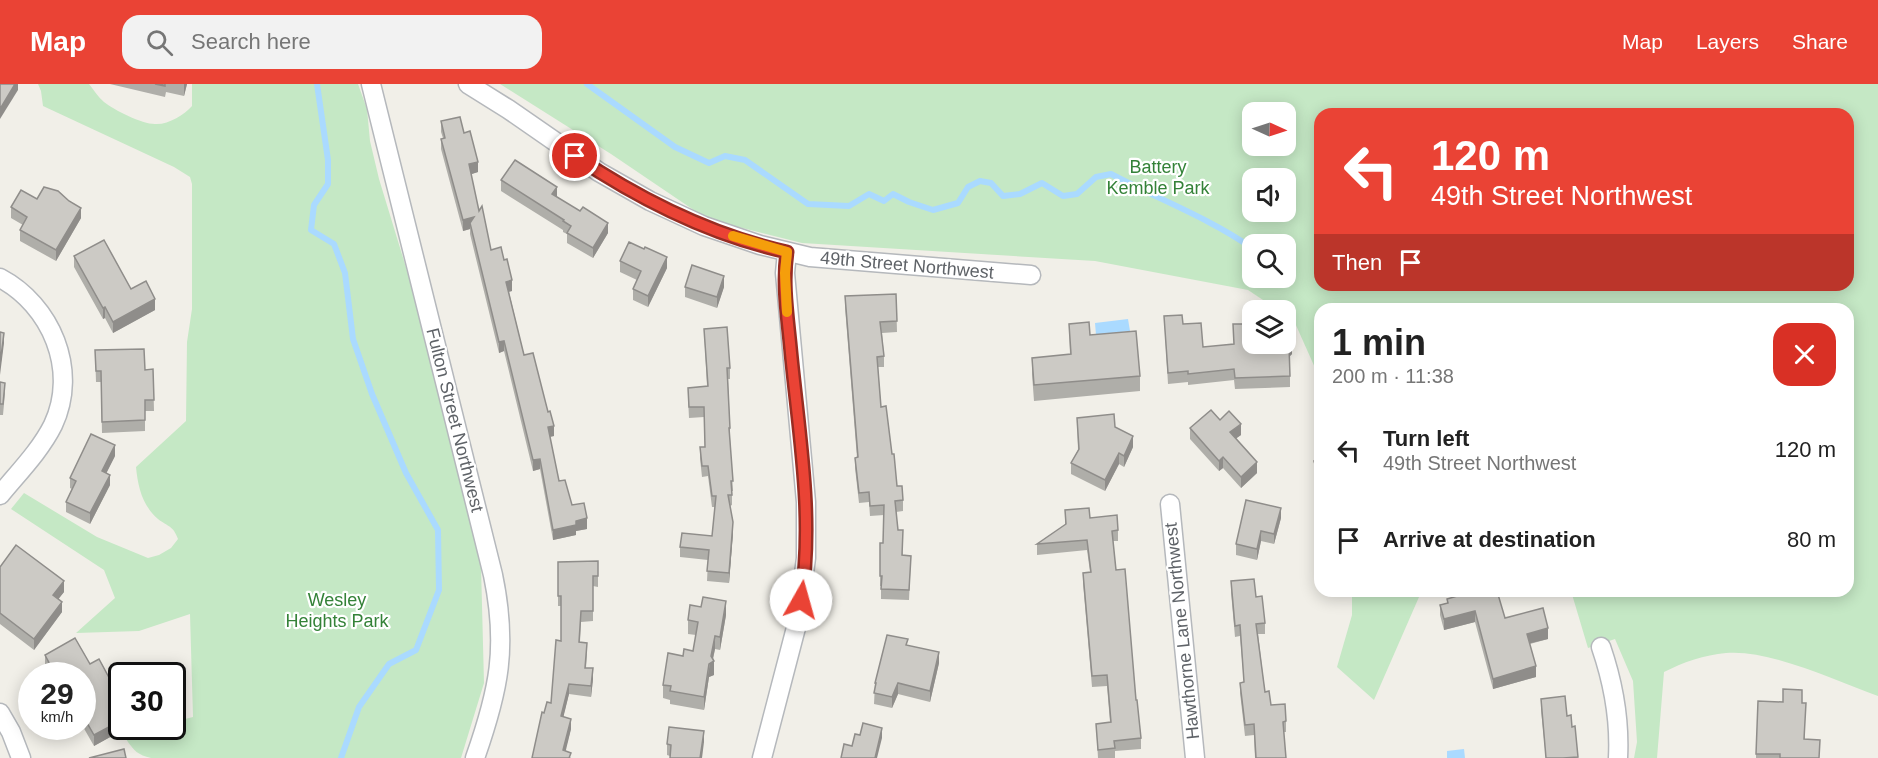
<!DOCTYPE html>
<html lang="en">
<head>
<meta charset="utf-8">
<style>
	body { margin:0; font-family:Arial,sans-serif; background:#f2f2f2; color:#222; height:100vh; display:flex; flex-direction:column; font-size:22px; white-space:nowrap }
	* { box-sizing:border-box; margin:0 }
	p { font-size:20px; color:#767676 }
	.icon { flex:none; width:33px; height:33px; fill:none; stroke:currentColor; stroke-width:2; stroke-linecap:round; stroke-linejoin:round }
	.map { position:relative; flex:1; overflow:hidden }
	.panel { position:absolute; left:1314px; top:219px; width:540px; height:294px; display:flex; flex-direction:column; background:#fff; border-radius:18px; box-shadow:0 3px 15px #0003 }
	.panel>* { flex:none }
	.hud { position:absolute; left:1314px; top:24px; width:540px; height:183px; border-radius:18px; box-shadow:0 3px 15px #0003; background:#ea4335; color:#fff; overflow:hidden }
	.needle { width:39px; rotate:93deg }
	.fabs { position:absolute; left:1242px; top:18px; display:grid; gap:12px }
	.fabs a { display:grid; place-items:center; width:54px; height:54px; border-radius:12px; background:#fff; box-shadow:0 3px 15px #0003; font-size:30px }
	.speed { position:absolute; left:18px; top:578px; display:flex; gap:12px; font-size:30px; font-weight:700; text-align:center }
	.speed>* { display:grid; place-content:center; width:78px; height:78px; border-radius:50%; background:#fff; box-shadow:0 3px 15px #0003; line-height:1 }
	.speed small { font-size:15px; font-weight:400 }
	.speed .limit { border:3px solid #111; border-radius:9px; background:#fff; color:#111 }
	.pin { position:absolute; display:grid; place-items:center; width:51px; height:51px; color:#fff; margin:-26px; border:3px solid #fff; border-radius:50%; box-shadow:0 2px 6px #0007 }
	.me { position:absolute; width:66px; margin:-33px; rotate:7deg; stroke-linejoin:round; filter:drop-shadow(0 0 4px #0008) }
	.turn { display:flex; align-items:center; gap:21px; height:126px; padding:0 18px; font-size:27px }
	.turn .icon { width:78px; height:78px; stroke-width:2.5 }
	.turn b { display:block; font-size:42px; line-height:51px }
	.then { display:flex; align-items:center; height:57px; padding:0 18px; background:#0003; gap:12px; font-size:22px }
	.round { display:grid; place-items:center; flex:none; width:63px; height:63px; border-radius:18px; background:#f2f2f2 }
	.head { display:flex; align-items:center; justify-content:space-between; height:102px; padding:0 18px }
	h1 { font-size:36px; font-weight:800; line-height:45px }
	ul { padding:0; list-style:none }
	li { display:flex; align-items:center; gap:18px; height:90px; padding:0 18px }
	li div { flex:1 }
	li b { display:block; font-size:22px }
	li em { font-style:normal }
	header { display:flex; align-items:center; gap:36px; box-sizing:border-box; height:84px; padding:0 30px; background:#ea4335; color:#fff }
	header strong { font-size:28px }
	nav { display:flex; gap:33px; margin-inline-start:auto; font-size:21px }
	.search { width:420px; height:54px; background:#f2f2f2; display:flex; align-items:center; gap:15px; box-sizing:border-box; padding:0 21px; border-radius:18px; color:#767676; font-size:22px }
	.map>svg:first-child { display:block }
</style>
</head>
<body>
<header>
<strong>Map</strong>
<div class="search"><svg class="icon" aria-label="search" viewBox="0 0 24 24"><circle cx="10" cy="10" r="6"/><path d="M15 15l6 6"/></svg>Search here</div>
<nav><a>Map</a><a>Layers</a><a>Share</a></nav>
</header>
<div class="map">
<svg width="1878" height="674" viewBox="0 0 1878 674">
	<rect width="100%" height="100%" fill="#f1efe8"/>
	<!-- green -->
	<g fill="#c5e8c5" fill-rule="evenodd">
		<path d="M38 0H89C94 6 98 13 104 18 114 26 142 40 155 40 168 41 184 31 192 22V0H358L367 25 370 57 379 95 430 262 440 315 481 482 484 599 461 674H151C138 671 134 667 126 655L157 642H172L173 638 193 633 190 530 139 547 76 549 115 514 104 486 11 425 24 409 97 453 148 474 159 471 171 464 178 455C173 441 168 443 158 435 142 421 138 403 136 383L186 337 187 258 192 225V100L190 93 174 83 43 22 41 7Z"/>
		<path d="M500 0H1878V612C1836 597 1770 565 1726 569 1704 571 1684 578 1664 588L1657 674H1634L1637 658 1633 597 1615 555 1588 564 1571 507H1848V225H1320V295L1295 239 1286 232V226H1278L1248 206 1095 177 802 159 707 135 611 70ZM1252 28H1286V62H1252ZM1320 30H1848V201H1320ZM1252 94H1286V128H1252ZM1252 160H1286V194H1252Z"/>
		<polygon points="1352,507 1419,507 1419,513 1374,616 1337,583 1352,531"/>
	</g>
	<!-- water -->
	<g fill="#aadaff">
		<polygon points="1128,235 1130,247 1096,251 1095,239"/>
		<polygon points="1464,665 1465,674 1447,674 1447,667"/>
	</g>
	<g fill="none" stroke-linecap="round" stroke-linejoin="round">
		<!-- stream -->
		<g stroke="#aadaff" stroke-width="6">
			<polyline points="317,0 328,76 328,100 314,121 311,146 334,160 345,189 353,255 372,310 406,389 438,446 439,506 416,566 389,580 359,623 341,674"/>
			<path d="M587 0 675 63 709 79 725 72 745 76 808 120 849 122 869 110 884 117 893 110 909 118 933 126 958 119 968 103 980 97 991 99 1003 112 1020 110 1042 99 1063 112 1077 110 1096 93 1111 90C1158 115 1209 134 1252 164"/>
		</g>
		<defs>
			<g id="minor">
				<path d="M371 0 493 491C508 563 499 606 475 674"/>
				<polyline points="468,0 508,25 599,88 650,117 704,142 760,161 810,173 1031,191"/>
				<path d="M0 194C51 221 79 286 53 341 40 367 18 389 0 411"/>
				<polyline points="1170,420 1195,674"/>
				<path d="M1601 563C1613 598 1620 636 1618 674"/>
				<polyline points="0,629 11,648 21,674"/>
				<polyline points="762,674 798,536 806,474 806,418 785,189 787,168"/>
			</g>
		</defs>
		<!-- minor casing -->
		<use href="#minor" stroke="#b5b8bc" stroke-width="21"/>
		<!-- minor -->
		<use href="#minor" stroke="#fff" stroke-width="18"/>
	</g>
	<!-- wall -->
	<g fill="#afaea9">
		<polygon points="110,0 187,0 184,12 166,8 165,13"/>
		<polygon points="441,37 464,49 478,88 471,90 479,127 491,166 512,207 509,208 524,271 554,352 550,353 559,397 572,421 587,445 576,447 576,451 553,456 540,385 533,387 504,267 499,269 470,150 470,145 463,147 441,65 441,55 443,54 441,48"/>
		<polygon points="501,96 557,113 608,149 593,174 567,159 567,150 563,148 563,146 501,107"/>
		<polygon points="37,115 81,134 56,177 20,157 20,146 23,141 11,134 11,123"/>
		<polygon points="74,172 131,205 155,226 113,249 105,234 103,235 74,183"/>
		<polygon points="620,177 667,184 648,223 633,216 633,205 637,196 620,188"/>
		<polygon points="685,203 724,203 717,224 685,213"/>
		<polygon points="896,210 897,248 882,249 884,272 884,283 878,283 881,323 897,402 903,416 903,427 896,428 898,446 903,471 911,472 909,516 881,515 881,502 880,502 880,459 883,459 884,431 870,432 869,418 859,419 855,384 855,374 857,374 845,223 845,212"/>
		<polygon points="1164,232 1183,240 1203,263 1292,270 1290,272 1290,303 1235,305 1234,296 1188,301 1188,298 1168,300"/>
		<polygon points="1069,240 1090,251 1140,292 1140,307 1034,317 1032,290 1032,274 1070,271"/>
		<polygon points="704,245 730,284 730,295 728,295 730,344 730,354 733,407 732,407 732,421 730,422 733,449 729,499 707,497 708,476 680,473 680,463 712,452 715,423 712,423 708,392 702,393 700,374 700,363 705,363 704,333 689,334 688,314 688,304 707,302"/>
		<polygon points="95,266 145,286 153,285 154,327 145,327 145,347 102,349 101,298 96,298"/>
		<polygon points="0,298 5,309 3,331 0,331"/>
		<polygon points="1077,334 1115,343 1133,363 1124,383 1119,380 1105,407 1071,390 1071,379 1078,366"/>
		<polygon points="1220,336 1241,351 1236,354 1257,389 1241,404 1223,384 1219,387 1190,355 1190,344"/>
		<polygon points="1320,366 1320,404 1319,405 1314,387 1314,377 1317,376 1317,367"/>
		<polygon points="115,372 106,389 110,401 90,440 66,428 66,418 72,405 70,404 70,394"/>
		<polygon points="1065,426 1090,434 1118,446 1118,457 1113,457 1116,486 1136,616 1141,654 1141,665 1115,667 1115,674 1098,674 1096,640 1110,638 1107,602 1092,603 1083,499 1083,489 1090,488 1087,466 1037,471 1037,460 1065,441"/>
		<polygon points="1281,434 1274,460 1261,457 1257,476 1236,471 1236,460"/>
		<polygon points="598,477 598,503 593,502 593,537 581,538 580,558 587,570 586,584 593,595 591,613 569,610 563,633 571,645 565,667 571,674 532,674 544,629 551,619 561,557 561,522 558,522 558,478"/>
		<polygon points="0,483 64,508 58,515 62,528 34,566 0,540"/>
		<polygon points="1231,497 1256,513 1265,539 1265,550 1258,550 1265,608 1271,621 1286,637 1286,648 1283,648 1286,674 1255,674 1254,651 1245,652 1240,609 1240,599 1244,598 1240,552 1235,553 1231,508"/>
		<polygon points="1460,507 1497,507 1505,534 1548,555 1530,560 1536,593 1493,605 1475,538 1444,546 1440,531 1440,521 1447,519 1447,515 1461,511"/>
		<polygon points="726,531 720,566 715,565 713,576 714,591 709,593 704,626 670,620 670,616 663,614 663,601 683,572 693,567 696,551 688,550 688,536"/>
		<polygon points="75,554 90,580 99,575 119,612 122,611 122,642 130,642 94,662 82,641 82,591 50,591 45,582 45,571"/>
		<polygon points="908,561 939,579 930,618 898,610 892,624 874,620 875,599"/>
		<polygon points="1541,615 1567,632 1572,643 1575,642 1578,674 1546,674 1541,626"/>
		<polygon points="1802,619 1805,655 1819,674 1756,674 1756,670"/>
		<polygon points="704,658 670,672 667,671 667,660"/>
	</g>
	<!-- shaded-wall -->
	<g fill="#8f8d8a">
		<polygon points="14,0 18,0 18,6 0,35 0,25"/>
		<polygon points="184,0 187,0 184,12"/>
		<polygon points="478,78 478,88 469,91 469,80"/>
		<polygon points="557,103 557,113 552,110"/>
		<polygon points="81,124 81,134 56,177 56,166"/>
		<polygon points="474,133 470,139 470,145 463,147 463,136"/>
		<polygon points="608,139 608,149 593,174 593,164"/>
		<polygon points="667,173 667,184 648,223 648,212"/>
		<polygon points="724,192 724,203 717,224 717,213"/>
		<polygon points="512,196 512,207 506,208 506,198"/>
		<polygon points="155,215 155,226 113,249 113,238"/>
		<polygon points="105,223 105,234 103,235 103,224"/>
		<polygon points="4,249 4,259 0,291 0,280"/>
		<polygon points="504,257 504,267 499,269 499,258"/>
		<polygon points="1292,259 1292,270 1289,273 1289,262"/>
		<polygon points="1241,340 1241,351 1230,359 1230,348"/>
		<polygon points="554,342 554,352 548,353 548,343"/>
		<polygon points="1133,352 1133,363 1124,383 1124,372"/>
		<polygon points="115,361 115,372 102,398 102,387"/>
		<polygon points="1119,369 1119,380 1105,407 1105,396"/>
		<polygon points="1223,373 1223,384 1219,387 1219,377"/>
		<polygon points="540,375 540,385 533,387 533,376"/>
		<polygon points="1257,378 1257,389 1241,404 1241,393"/>
		<polygon points="110,391 110,401 90,440 90,429"/>
		<polygon points="1281,424 1281,434 1274,460 1274,450"/>
		<polygon points="587,434 587,445 576,447 576,451 553,456 553,446 576,437"/>
		<polygon points="733,438 733,449 729,499 729,489"/>
		<polygon points="1261,447 1261,457 1257,476 1257,465"/>
		<polygon points="64,497 64,508 53,522 53,511"/>
		<polygon points="726,517 726,531 720,566 720,553"/>
		<polygon points="62,518 62,528 34,566 34,555"/>
		<polygon points="1475,527 1475,538 1444,546 1444,535"/>
		<polygon points="1548,544 1548,555 1527,560 1527,550"/>
		<polygon points="715,552 715,565 712,578 714,577 714,591 709,593 704,626 704,613"/>
		<polygon points="939,568 939,579 930,618 930,607"/>
		<polygon points="1536,582 1536,593 1493,605 1493,595"/>
		<polygon points="593,584 593,595 591,613 591,602"/>
		<polygon points="898,599 898,610 892,624 892,613"/>
		<polygon points="569,600 569,610 561,643 561,632"/>
		<polygon points="571,635 571,645 564,674 563,666"/>
		<polygon points="122,636 122,642 130,642 94,662 94,651"/>
		<polygon points="882,644 882,654 877,674 875,674"/>
		<polygon points="704,647 704,658 702,674 700,674"/>
	</g>
	<!-- building -->
	<g fill="#cccac5" stroke="#8f8d8a" stroke-width="1.5">
		<polygon points="0,0 15,0 0,25"/>
		<polygon points="155,0 165,0 165,2"/>
		<polygon points="460,33 464,49 470,47 478,78 469,80 479,127 482,122 491,166 501,163 504,176 507,175 512,196 506,198 524,271 533,269 548,328 550,327 554,342 548,343 559,397 565,396 572,421 584,419 587,434 576,437 576,441 553,446 540,375 533,376 504,257 499,258 470,139 474,133 463,136 441,55 445,54 441,37"/>
		<polygon points="515,76 557,103 552,110 580,127 583,123 608,139 593,164 567,149 571,142 563,137 564,136 501,96"/>
		<polygon points="44,103 58,107 69,117 81,124 56,166 20,146 27,133 11,123 21,106 37,115"/>
		<polygon points="104,156 131,205 146,197 155,215 113,238 105,223 103,224 74,172"/>
		<polygon points="629,158 644,165 645,163 667,173 648,212 633,205 641,187 620,177"/>
		<polygon points="692,181 724,192 717,213 685,203"/>
		<polygon points="896,210 897,237 880,238 884,272 877,273 881,323 886,322 892,370 894,370 897,402 902,402 903,416 895,417 898,446 903,446 902,471 911,472 909,506 881,505 882,492 880,492 880,459 883,459 884,421 870,422 869,408 859,409 855,374 858,373 845,212"/>
		<polygon points="1182,231 1183,240 1201,239 1203,263 1234,260 1233,240 1252,240 1252,260 1286,260 1286,243 1291,248 1292,259 1289,262 1290,292 1235,294 1234,285 1188,290 1188,287 1168,289 1164,232"/>
		<polygon points="1089,238 1090,251 1136,247 1140,292 1034,301 1032,274 1071,270 1069,240"/>
		<polygon points="727,243 730,284 727,284 730,344 729,344 733,397 731,397 732,411 728,411 733,438 729,489 707,487 709,466 680,463 682,449 712,452 716,412 712,412 708,382 702,382 700,363 705,363 704,323 689,323 688,304 708,302 704,245"/>
		<polygon points="0,248 4,249 0,280"/>
		<polygon points="144,265 145,286 153,285 154,316 145,316 145,336 102,338 101,287 96,287 95,266"/>
		<polygon points="0,298 5,299 3,320 0,320"/>
		<polygon points="1211,326 1220,336 1229,327 1241,340 1230,348 1257,378 1241,393 1223,373 1219,377 1190,344"/>
		<polygon points="1114,330 1115,343 1133,352 1124,372 1119,369 1105,396 1071,379 1079,365 1077,334"/>
		<polygon points="91,350 115,361 102,387 110,391 90,429 66,418 76,397 70,394"/>
		<polygon points="1320,366 1320,394 1319,394 1314,377 1319,375 1317,367"/>
		<polygon points="1246,416 1281,424 1274,450 1261,447 1257,465 1236,460"/>
		<polygon points="1089,424 1090,434 1117,431 1118,446 1112,447 1116,486 1125,485 1136,616 1137,616 1141,654 1114,657 1115,664 1098,666 1096,640 1111,638 1107,591 1092,592 1083,489 1091,488 1087,456 1037,460 1066,440 1065,426"/>
		<polygon points="16,461 64,497 53,511 62,518 34,555 0,529 0,483"/>
		<polygon points="598,477 598,492 593,492 593,527 581,527 579,558 587,559 585,584 593,584 591,602 569,600 561,632 571,635 563,666 571,669 569,674 532,674 542,628 544,629 547,618 551,619 556,556 561,557 561,512 558,512 558,478"/>
		<polygon points="1254,495 1256,513 1262,512 1265,539 1256,540 1265,608 1269,607 1271,621 1285,620 1286,637 1283,638 1286,674 1256,674 1254,640 1245,641 1240,599 1244,598 1240,541 1235,542 1231,497"/>
		<polygon points="1463,507 1497,507 1505,534 1543,524 1548,544 1527,550 1536,582 1493,595 1475,527 1444,535 1440,521 1448,519 1447,515 1464,510"/>
		<polygon points="703,513 726,517 720,553 715,552 711,572 714,577 709,580 704,613 670,607 671,602 663,601 668,569 683,572 684,565 693,567 698,538 688,536 690,521 701,523"/>
		<polygon points="887,551 908,555 906,561 939,568 930,607 898,599 892,613 874,609 876,599 875,599"/>
		<polygon points="75,554 90,580 99,575 119,612 122,611 122,636 94,651 82,630 82,591 51,591 51,590 54,588 45,571"/>
		<polygon points="1783,605 1802,606 1802,619 1806,619 1804,655 1820,656 1819,674 1780,674 1780,670 1756,670 1758,617 1783,618"/>
		<polygon points="1565,612 1567,632 1571,631 1572,643 1575,642 1578,673 1563,674 1546,674 1541,615"/>
		<polygon points="863,639 882,644 875,674 841,674 844,660 852,662 855,650 860,651"/>
		<polygon points="669,643 704,647 700,674 670,674 671,661 667,660"/>
		<polygon points="124,665 126,674 89,674"/>
	</g>
	<g fill="none" stroke-linecap="round" stroke-linejoin="round">
		<defs>
			<path id="route" d="M575 72C639 115 710 151 787 168 782 201 788 235 791 269 799 351 814 434 801 516"/>
		</defs>
		<!-- route casing -->
		<use href="#route" stroke="#982c22" stroke-width="15"/>
		<!-- route -->
		<use href="#route" stroke="#ea4335" stroke-width="10"/>
		<!-- slow -->
		<polyline stroke="#f59e0b" stroke-width="10" points="733,152 787,168 785,189 787,228"/>
	</g>
	<g text-anchor="middle" stroke-width="4.5" stroke-linejoin="round" paint-order="stroke">
		<!-- park labels -->
		<g font-size="18" fill="#348238" stroke="#fff">
			<text x="1158" y="89">Battery<tspan x="1158" dy="21">Kemble Park</tspan></text>
			<text x="337" y="522">Wesley<tspan x="337" dy="21">Heights Park</tspan></text>
		</g>
		<!-- street labels -->
		<g font-size="18" fill="#5f6368" stroke="#fff">
			<text transform="translate(907 181) rotate(5)" y="6">49th Street Northwest</text>
			<text transform="translate(455 336) rotate(76)" y="6">Fulton Street Northwest</text>
			<text transform="translate(1182 547) rotate(-96)" y="6">Hawthorne Lane Northwest</text>
		</g>
	</g>
</svg>
<div class="fabs">
<a><svg class="needle" viewBox="-14 -14 28 28"><path d="M0-13l5 13h-10z" fill="#e53935"/><path d="M0 13l5-13h-10z" fill="#767676"/></svg></a>
<a><svg class="icon" aria-label="sound" viewBox="0 0 24 24"><path d="M4 9h4l5-4v14l-5-4H4zM17 9q2 3 0 6"/></svg></a>
<a><svg class="icon" aria-label="search" viewBox="0 0 24 24"><circle cx="10" cy="10" r="6"/><path d="M15 15l6 6"/></svg></a>
<a><svg class="icon" aria-label="layers" viewBox="0 0 24 24"><path d="M12 4l9 5-9 5-9-5zM3 14l9 5 9-5"/></svg></a>
</div>
<div class="speed"><div>29<small>km/h</small></div><div class="limit">30</div></div>
<div class="pin" style="left:575px;top:72px;background:#d93025"><svg class="icon" aria-label="arrive" viewBox="0 0 24 24"><path d="M6 21V4h12l-3 4 3 4H6"/></svg></div>
<svg class="me" style="left:801px;top:516px" viewBox="-20 -20 40 40"><circle r="19" fill="#fff"/><path d="M0-13L10 11 0 6-10 11z" fill="#ea4335"/></svg>
<div class="hud">
<div class="turn"><svg class="icon" aria-label="left" viewBox="0 0 24 24"><path d="M17 20v-9H6M10 6l-5 5 5 5"/></svg><div><b>120 m</b>49th Street Northwest</div></div>
<div class="then">Then<svg class="icon" aria-label="arrive" viewBox="0 0 24 24"><path d="M6 21V4h12l-3 4 3 4H6"/></svg></div>
</div>
<section class="panel">
<div class="head"><div><h1>1 min</h1><p>200 m · 11:38</p></div><a class="round" style="background:#d93025;color:#fff"><svg class="icon" aria-label="close" viewBox="0 0 24 24"><path d="M6 6l12 12M18 6L6 18"/></svg></a></div>
<ul>
<li><svg class="icon" aria-label="left" viewBox="0 0 24 24"><path d="M17 20v-9H6M10 6l-5 5 5 5"/></svg><div><b>Turn left</b><p>49th Street Northwest</p></div><em>120 m</em></li>
<li><svg class="icon" aria-label="arrive" viewBox="0 0 24 24"><path d="M6 21V4h12l-3 4 3 4H6"/></svg><div><b>Arrive at destination</b></div><em>80 m</em></li>
</ul>
</section>
</div>
</body>
</html>
